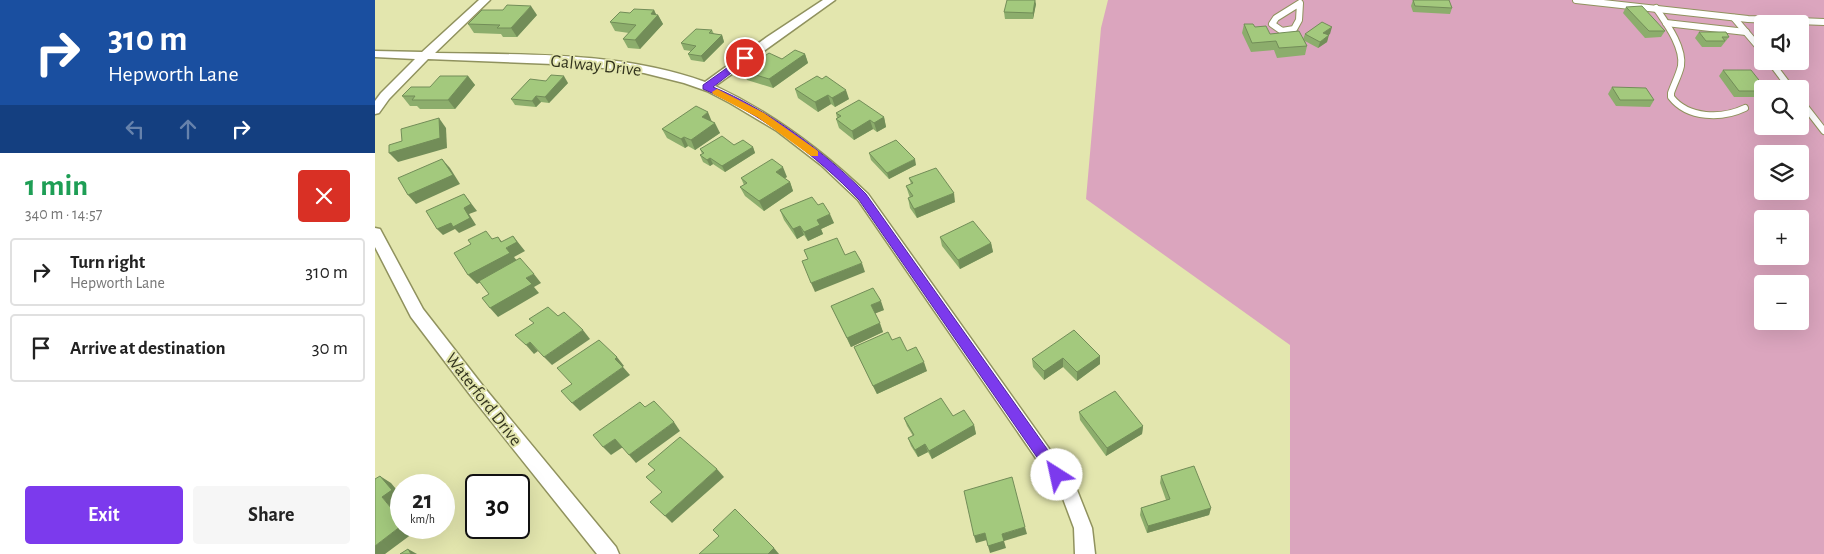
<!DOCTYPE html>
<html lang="en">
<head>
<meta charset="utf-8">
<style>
	body { margin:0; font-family:"Alegreya Sans",sans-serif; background:#f6f6f6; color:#222; height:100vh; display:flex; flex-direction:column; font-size:19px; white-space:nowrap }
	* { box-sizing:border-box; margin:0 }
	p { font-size:16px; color:#767676 }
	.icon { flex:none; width:28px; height:28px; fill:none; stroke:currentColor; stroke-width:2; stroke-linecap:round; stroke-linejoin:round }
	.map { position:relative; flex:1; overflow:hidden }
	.side { display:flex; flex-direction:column; background:#fff; width:375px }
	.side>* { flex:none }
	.hud { background:#1a4fa0; color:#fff; overflow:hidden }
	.controls { position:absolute; left:1379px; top:15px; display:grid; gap:10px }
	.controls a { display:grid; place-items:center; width:55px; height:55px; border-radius:5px; background:#fff; box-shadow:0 5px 20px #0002; font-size:25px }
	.speed { position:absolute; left:15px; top:474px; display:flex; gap:10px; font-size:25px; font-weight:700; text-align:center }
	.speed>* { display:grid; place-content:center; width:65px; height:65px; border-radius:50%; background:#fff; box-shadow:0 5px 20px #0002; line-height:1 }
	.speed small { font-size:12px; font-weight:400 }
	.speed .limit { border:2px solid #111; border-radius:8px; background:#fff; color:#111 }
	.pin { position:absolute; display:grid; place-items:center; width:42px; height:42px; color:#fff; margin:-21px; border:2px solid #fff; border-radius:50%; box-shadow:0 1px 5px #0007 }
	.me { position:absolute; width:55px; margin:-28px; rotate:325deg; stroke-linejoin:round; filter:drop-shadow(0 0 4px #0008) }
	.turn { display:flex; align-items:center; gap:18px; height:105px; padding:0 25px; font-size:22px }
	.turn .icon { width:65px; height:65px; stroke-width:2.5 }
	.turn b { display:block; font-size:35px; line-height:42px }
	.lanes { display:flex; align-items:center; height:48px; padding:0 25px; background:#0003; justify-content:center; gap:25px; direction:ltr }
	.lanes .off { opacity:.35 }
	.round { display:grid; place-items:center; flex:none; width:52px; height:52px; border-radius:5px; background:#f6f6f6 }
	.headline { display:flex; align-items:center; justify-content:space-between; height:85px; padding:0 25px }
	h1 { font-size:30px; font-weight:700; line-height:38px; color:#1e9e55 }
	.cta { display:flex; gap:10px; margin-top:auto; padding:10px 25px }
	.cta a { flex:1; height:58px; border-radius:5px; background:#7c3aed; color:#fff; font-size:20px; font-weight:700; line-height:58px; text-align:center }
	.cta a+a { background:#f6f6f6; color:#222 }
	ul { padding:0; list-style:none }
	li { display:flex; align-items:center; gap:15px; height:68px; margin:0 10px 8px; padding:0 15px; border:2px solid #e0e0e0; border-radius:5px }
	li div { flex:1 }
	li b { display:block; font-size:19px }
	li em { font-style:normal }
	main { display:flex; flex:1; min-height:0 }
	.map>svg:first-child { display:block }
</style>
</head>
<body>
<main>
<section class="side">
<div class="hud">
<div class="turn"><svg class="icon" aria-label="right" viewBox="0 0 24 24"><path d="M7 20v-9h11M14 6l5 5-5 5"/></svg><div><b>310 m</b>Hepworth Lane</div></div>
<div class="lanes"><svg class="icon off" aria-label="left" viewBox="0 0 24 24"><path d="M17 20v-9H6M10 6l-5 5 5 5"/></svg><svg class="icon off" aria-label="ahead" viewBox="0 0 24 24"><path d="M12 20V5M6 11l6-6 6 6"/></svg><svg class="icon" aria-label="right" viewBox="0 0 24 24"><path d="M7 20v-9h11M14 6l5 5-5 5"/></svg></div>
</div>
<div class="headline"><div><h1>1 min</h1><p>340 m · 14:57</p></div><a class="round" style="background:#d93025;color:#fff"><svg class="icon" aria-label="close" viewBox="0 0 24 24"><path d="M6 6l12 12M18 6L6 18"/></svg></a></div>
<ul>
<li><svg class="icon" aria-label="right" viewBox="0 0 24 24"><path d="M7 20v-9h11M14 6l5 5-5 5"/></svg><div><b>Turn right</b><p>Hepworth Lane</p></div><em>310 m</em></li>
<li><svg class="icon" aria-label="arrive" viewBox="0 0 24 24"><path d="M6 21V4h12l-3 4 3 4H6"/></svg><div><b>Arrive at destination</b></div><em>30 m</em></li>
</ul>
<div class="cta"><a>Exit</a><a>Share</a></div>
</section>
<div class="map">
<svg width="1449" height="554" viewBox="0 0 1449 554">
	<rect width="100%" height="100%" fill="#e3e6ae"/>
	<!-- green -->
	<path fill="#dba5be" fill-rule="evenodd" d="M733 0H1449V554H915V345L711 199 726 28ZM1388 24H1425V61H1388ZM1388 89H1425V126H1388ZM1388 154H1425V191H1388ZM1388 219H1425V256H1388ZM1388 284H1425V321H1388Z"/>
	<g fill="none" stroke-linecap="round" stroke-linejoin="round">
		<defs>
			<g id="service">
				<polyline points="1201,0 1373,19 1449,22"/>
				<polygon points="925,3 924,20 919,29 907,31 897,24 901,18"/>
				<path d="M1281 8C1291 23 1309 47 1306 66 1304 75 1299 84 1296 93V97C1313 119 1347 119 1370 108"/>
				<polyline points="1359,18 1388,52"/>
				<polyline points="1291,23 1371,32"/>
				<polyline points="1395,61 1416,89"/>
				<polyline points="1425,100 1449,131"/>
			</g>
			<g id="minor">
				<path d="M104 0H115L60 53C150 55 244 51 330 82L392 37 448 0H460L340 86C398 113 447 150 493 194L700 485 717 528 720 554H700L699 528 687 496 483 200 446 165 402 131 355 103 332 91 309 83 269 73 204 65 53 59 14 99 4 113 0 114V101L6 93 40 59 0 57V51L47 52Z"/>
				<polygon points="0,228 5,229 48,309 108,386 241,547 244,554 222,554 96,396 36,317 0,247"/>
			</g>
		</defs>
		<!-- service casing -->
		<use href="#service" stroke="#90925e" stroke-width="8"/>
		<!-- minor casing -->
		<use href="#minor" stroke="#90925e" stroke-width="3"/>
		<!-- service -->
		<use href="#service" stroke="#fff" stroke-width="6"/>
		<!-- minor -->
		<use href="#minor" fill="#fff" fill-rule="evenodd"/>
	</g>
	<!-- wall -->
	<g fill="#8cad6c">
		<polygon points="1038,0 1077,8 1075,14 1038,12 1036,6"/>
		<polygon points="661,4 658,19 630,19 629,12"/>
		<polygon points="1251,7 1290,31 1286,37 1270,38 1248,13"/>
		<polygon points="279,10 281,15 283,15 288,24 265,49 253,48 248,39 254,33 240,31 235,22 255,13"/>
		<polygon points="162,15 142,37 128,37 126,34 99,33 93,24"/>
		<polygon points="869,24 880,27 895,34 928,39 930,34 955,34 953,35 952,42 943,48 930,41 932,46 930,55 902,58 899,50 876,52 867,33"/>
		<polygon points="337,30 339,34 347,35 349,42 329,62 316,60 313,54 316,51 309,50 306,43"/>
		<polygon points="1324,32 1354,37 1346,47 1327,47 1320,38"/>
		<polygon points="430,54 433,63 398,88 372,80 368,71 407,59"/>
		<polygon points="1348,70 1388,89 1388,97 1359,97 1344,76"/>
		<polygon points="93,76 100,85 80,109 45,109 42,106 35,106 27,96"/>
		<polygon points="171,81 193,83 174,103 166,102 161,107 140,105 136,99"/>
		<polygon points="1237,87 1279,100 1275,107 1241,106 1233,94"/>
		<polygon points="420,89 474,99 460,107 456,104 443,112 423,98"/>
		<polygon points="461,113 509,117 511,127 502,132 498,129 479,140 464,128 461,119 462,118"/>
		<polygon points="337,122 345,133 320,150 313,146 310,148 292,138 287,129"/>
		<polygon points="359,145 378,147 380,153 350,172 338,164 335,166 328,162 325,155 327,154 325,149"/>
		<polygon points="494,153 541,165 514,179 496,160"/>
		<polygon points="412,177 409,178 415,182 418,191 389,211 370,196 365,187 369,185 366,178"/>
		<polygon points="534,178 580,202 542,218 535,208 533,198 535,198 531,186 536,184"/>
		<polygon points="443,205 459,223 446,229 448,234 433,241 429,235 422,239 409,220 405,210"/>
		<polygon points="565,237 616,243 618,252 585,269 567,246"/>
		<polygon points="456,306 509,310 500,313 508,332 476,347"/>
		<polygon points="517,340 552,371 502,394 479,347"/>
		<polygon points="725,356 725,364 702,381 688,367 669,380 658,367 657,359"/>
		<polygon points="704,412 768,426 767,434 731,456 705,420"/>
		<polygon points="578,416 599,425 601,434 557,459 553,452 543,457 536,446 533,438 538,436 532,426 529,418"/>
		<polygon points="786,476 836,508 834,515 772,533 765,515 766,508 791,500 785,483"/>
	</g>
	<!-- shaded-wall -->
	<g fill="#728d58">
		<polygon points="660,0 661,4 658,19 658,13"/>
		<polygon points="156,6 162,15 142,37 136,28"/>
		<polygon points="279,10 282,16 283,15 288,24 265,49 260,40 276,14"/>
		<polygon points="957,27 955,34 947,39 948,33"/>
		<polygon points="347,35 349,42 329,62 326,56"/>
		<polygon points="954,35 952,42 943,48 945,42"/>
		<polygon points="430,54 433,63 398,88 394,79"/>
		<polygon points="93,76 100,85 80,109 73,100"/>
		<polygon points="189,76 193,83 174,103 170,97"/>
		<polygon points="471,90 474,99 460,107 457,98"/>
		<polygon points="453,95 456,104 443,112 440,102"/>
		<polygon points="161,96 166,102 161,107 157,101"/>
		<polygon points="333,112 337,122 327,117"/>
		<polygon points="509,117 511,127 502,132 499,123"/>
		<polygon points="64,118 71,128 72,148 23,162 14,153"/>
		<polygon points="495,120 498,129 479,140 477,131"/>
		<polygon points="340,123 345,133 320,150 316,140"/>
		<polygon points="309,137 313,146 310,148 306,139"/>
		<polygon points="378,147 380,153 350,172 347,166"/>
		<polygon points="335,158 338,164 335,166 332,160"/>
		<polygon points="67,159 75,168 85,184 41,204 33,195"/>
		<polygon points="540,159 541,165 514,179 512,173"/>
		<polygon points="408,167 412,177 405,181 401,172"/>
		<polygon points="415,182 418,191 389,211 384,201"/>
		<polygon points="579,193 580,202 542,218 539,209"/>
		<polygon points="89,194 102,211 94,214 101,225 84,233 80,229 68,235 62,229 89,208"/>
		<polygon points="455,214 459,223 446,229 448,234 433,241 429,232 442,220"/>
		<polygon points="425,226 429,235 422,239 418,229"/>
		<polygon points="138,236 150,251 139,257 143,262 102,284 93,275 123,237 132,248"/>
		<polygon points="616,243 618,252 585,269 583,260"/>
		<polygon points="487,263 490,272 440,292 436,283"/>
		<polygon points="159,274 166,283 159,287 164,293 123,317 115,308 151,278"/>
		<polygon points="506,301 509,310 499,314 496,305"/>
		<polygon points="505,323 508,332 476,347 472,338"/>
		<polygon points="208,330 215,339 177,365 169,357"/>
		<polygon points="155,342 163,351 159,354 151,345"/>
		<polygon points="725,356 725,364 702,381 702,372"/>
		<polygon points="242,357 249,366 247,367 240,359"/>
		<polygon points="688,358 688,367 669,380 669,371"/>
		<polygon points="549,362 552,371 502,394 498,386"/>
		<polygon points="248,367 255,375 205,411 197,403"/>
		<polygon points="299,422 305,431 261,463 254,455"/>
		<polygon points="599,425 601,434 557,459 554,451"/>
		<polygon points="768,426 767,434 731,456 732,448"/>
		<polygon points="240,439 248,447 236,455 228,447"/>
		<polygon points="550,444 553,452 543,457 540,450"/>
		<polygon points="342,469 349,477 297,523 290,516"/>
		<polygon points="5,476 16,483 26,495 26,498 18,504 26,513 26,520 7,497"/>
		<polygon points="836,508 834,515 772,533 773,526"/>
		<polygon points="26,526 26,528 38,528 41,531 10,554 0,554 0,546"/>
		<polygon points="650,527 652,534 629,541 631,548 615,553 613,546 627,534"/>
		<polygon points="610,533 612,540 601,543 599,536"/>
		<polygon points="399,548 404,554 393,554"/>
		<polygon points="33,549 42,554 36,554"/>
	</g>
	<!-- building -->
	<g fill="#a3c97d" stroke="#728d58">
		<polygon points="632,0 660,0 658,13 629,12"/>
		<polygon points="1038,0 1074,0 1077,8 1040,6"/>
		<polygon points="132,5 156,6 136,28 122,28 125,25 93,24 107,10 128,10"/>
		<polygon points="1267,6 1290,31 1274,31 1251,7"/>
		<polygon points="259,9 279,10 276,14 283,15 260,40 248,39 261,25 235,22 245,12 255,13"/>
		<polygon points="947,22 957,27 948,33 954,35 945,42 930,34"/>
		<polygon points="869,24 878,24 880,27 891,26 895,34 924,31 932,46 904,48 901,41 877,43"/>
		<polygon points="321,29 337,30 334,33 347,35 326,56 313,54 321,46 306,43"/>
		<polygon points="1324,32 1351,32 1354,37 1347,37 1350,41 1331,41"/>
		<polygon points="420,50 430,54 394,79 368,71 394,53 407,59"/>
		<polygon points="1348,70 1376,70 1391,89 1388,89 1388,91 1364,91"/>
		<polygon points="176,75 189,76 170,97 161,96 157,101 136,99 155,79 171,81"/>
		<polygon points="65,76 93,76 73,100 37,100 40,96 27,96 36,87 55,87"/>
		<polygon points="442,76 447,79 451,76 471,90 457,98 453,95 440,102 420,89"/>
		<polygon points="1237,87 1271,88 1279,100 1245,100"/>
		<polygon points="484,100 509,117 499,123 495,120 477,131 461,119 466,116 461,113"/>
		<polygon points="321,106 333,112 327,117 340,123 316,140 309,137 306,139 287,129"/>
		<polygon points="64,118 65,138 14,153 14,145 27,141 26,129"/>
		<polygon points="347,136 359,145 368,140 378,147 347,166 335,158 332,160 325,155 329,153 325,149"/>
		<polygon points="521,140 540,159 512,173 494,153"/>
		<polygon points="67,159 78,175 33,195 23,178"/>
		<polygon points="397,159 408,167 401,172 415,182 384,201 365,187 372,183 366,178"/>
		<polygon points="561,168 579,193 539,209 533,198 538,196 531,186 538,183 534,178"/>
		<polygon points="89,194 96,204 89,208 95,218 78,227 76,223 62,229 51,211"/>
		<polygon points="437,197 443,205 448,203 455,214 442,220 445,225 429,232 425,226 418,229 405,210"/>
		<polygon points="598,221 616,243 583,260 565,237"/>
		<polygon points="111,231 117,239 123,237 126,242 138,236 142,242 131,248 135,253 93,275 79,253 96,244 93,240"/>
		<polygon points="462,238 470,255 480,251 487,263 436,283 427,261 433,259 429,250"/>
		<polygon points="145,258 159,274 151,278 157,284 115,308 107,298 114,294 104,281"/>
		<polygon points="498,288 506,301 496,305 505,323 472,338 456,306"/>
		<polygon points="173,307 183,316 189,312 208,330 169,357 155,342 151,345 140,335 159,323 154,319"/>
		<polygon points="699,330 725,356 702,372 688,358 669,371 657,359"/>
		<polygon points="513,332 517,340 525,337 532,351 541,347 549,362 498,386 479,347"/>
		<polygon points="224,340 242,357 240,359 248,367 197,403 186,391 197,384 182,368"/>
		<polygon points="740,391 768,426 732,448 704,412"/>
		<polygon points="566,398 578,416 589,410 599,425 554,451 550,444 540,450 533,438 539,435 529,418"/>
		<polygon points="279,401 299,422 254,455 240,439 228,447 218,435 265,402 270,407"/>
		<polygon points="305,437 342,469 290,516 275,502 287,492 271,477 280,470 273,464"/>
		<polygon points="819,466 836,508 773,526 766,508 795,499 786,476"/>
		<polygon points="5,476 17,490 7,497 26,520 26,526 0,546 0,479"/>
		<polygon points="637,477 650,527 627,534 629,541 613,546 610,533 599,536 589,491"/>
		<polygon points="360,509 399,548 393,554 324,554 344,536 338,530"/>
		<polygon points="33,549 36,554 25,554"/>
	</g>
	<!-- route -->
	<path fill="#7c3aed" stroke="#51269a" d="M370 55 375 58 373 60 338 87C392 109 450 152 491 194L687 470 689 475 687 479 682 481 677 479 484 200C441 155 385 113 328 89V85Z"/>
	<!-- slow -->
	<polygon fill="#f59e0b" points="342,89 389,113 443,151 443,156 436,156 382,117 338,94 337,92"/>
	<g text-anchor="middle" stroke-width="4" stroke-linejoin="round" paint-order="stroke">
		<!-- street labels -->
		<g font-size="18" fill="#34351f" stroke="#e3e6ae">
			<text transform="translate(221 65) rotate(6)" y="6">Galway Drive</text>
			<text transform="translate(109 399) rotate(52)" y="6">Waterford Drive</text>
		</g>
	</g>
</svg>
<div class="controls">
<a><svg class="icon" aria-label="sound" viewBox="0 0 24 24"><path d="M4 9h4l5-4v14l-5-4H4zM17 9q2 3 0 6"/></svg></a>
<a><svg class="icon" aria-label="search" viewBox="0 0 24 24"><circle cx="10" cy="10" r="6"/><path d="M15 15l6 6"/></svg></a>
<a><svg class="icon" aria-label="layers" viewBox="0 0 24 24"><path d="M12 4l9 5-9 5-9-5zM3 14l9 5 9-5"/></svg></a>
<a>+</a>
<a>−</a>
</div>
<div class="speed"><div>21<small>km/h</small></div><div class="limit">30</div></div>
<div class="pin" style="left:370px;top:58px;background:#d93025"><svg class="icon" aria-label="arrive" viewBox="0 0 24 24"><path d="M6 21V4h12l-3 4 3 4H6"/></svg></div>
<svg class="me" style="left:682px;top:475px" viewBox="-20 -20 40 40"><circle r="19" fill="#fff"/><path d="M0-13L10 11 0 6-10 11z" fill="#7c3aed"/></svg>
</div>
</main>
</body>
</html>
